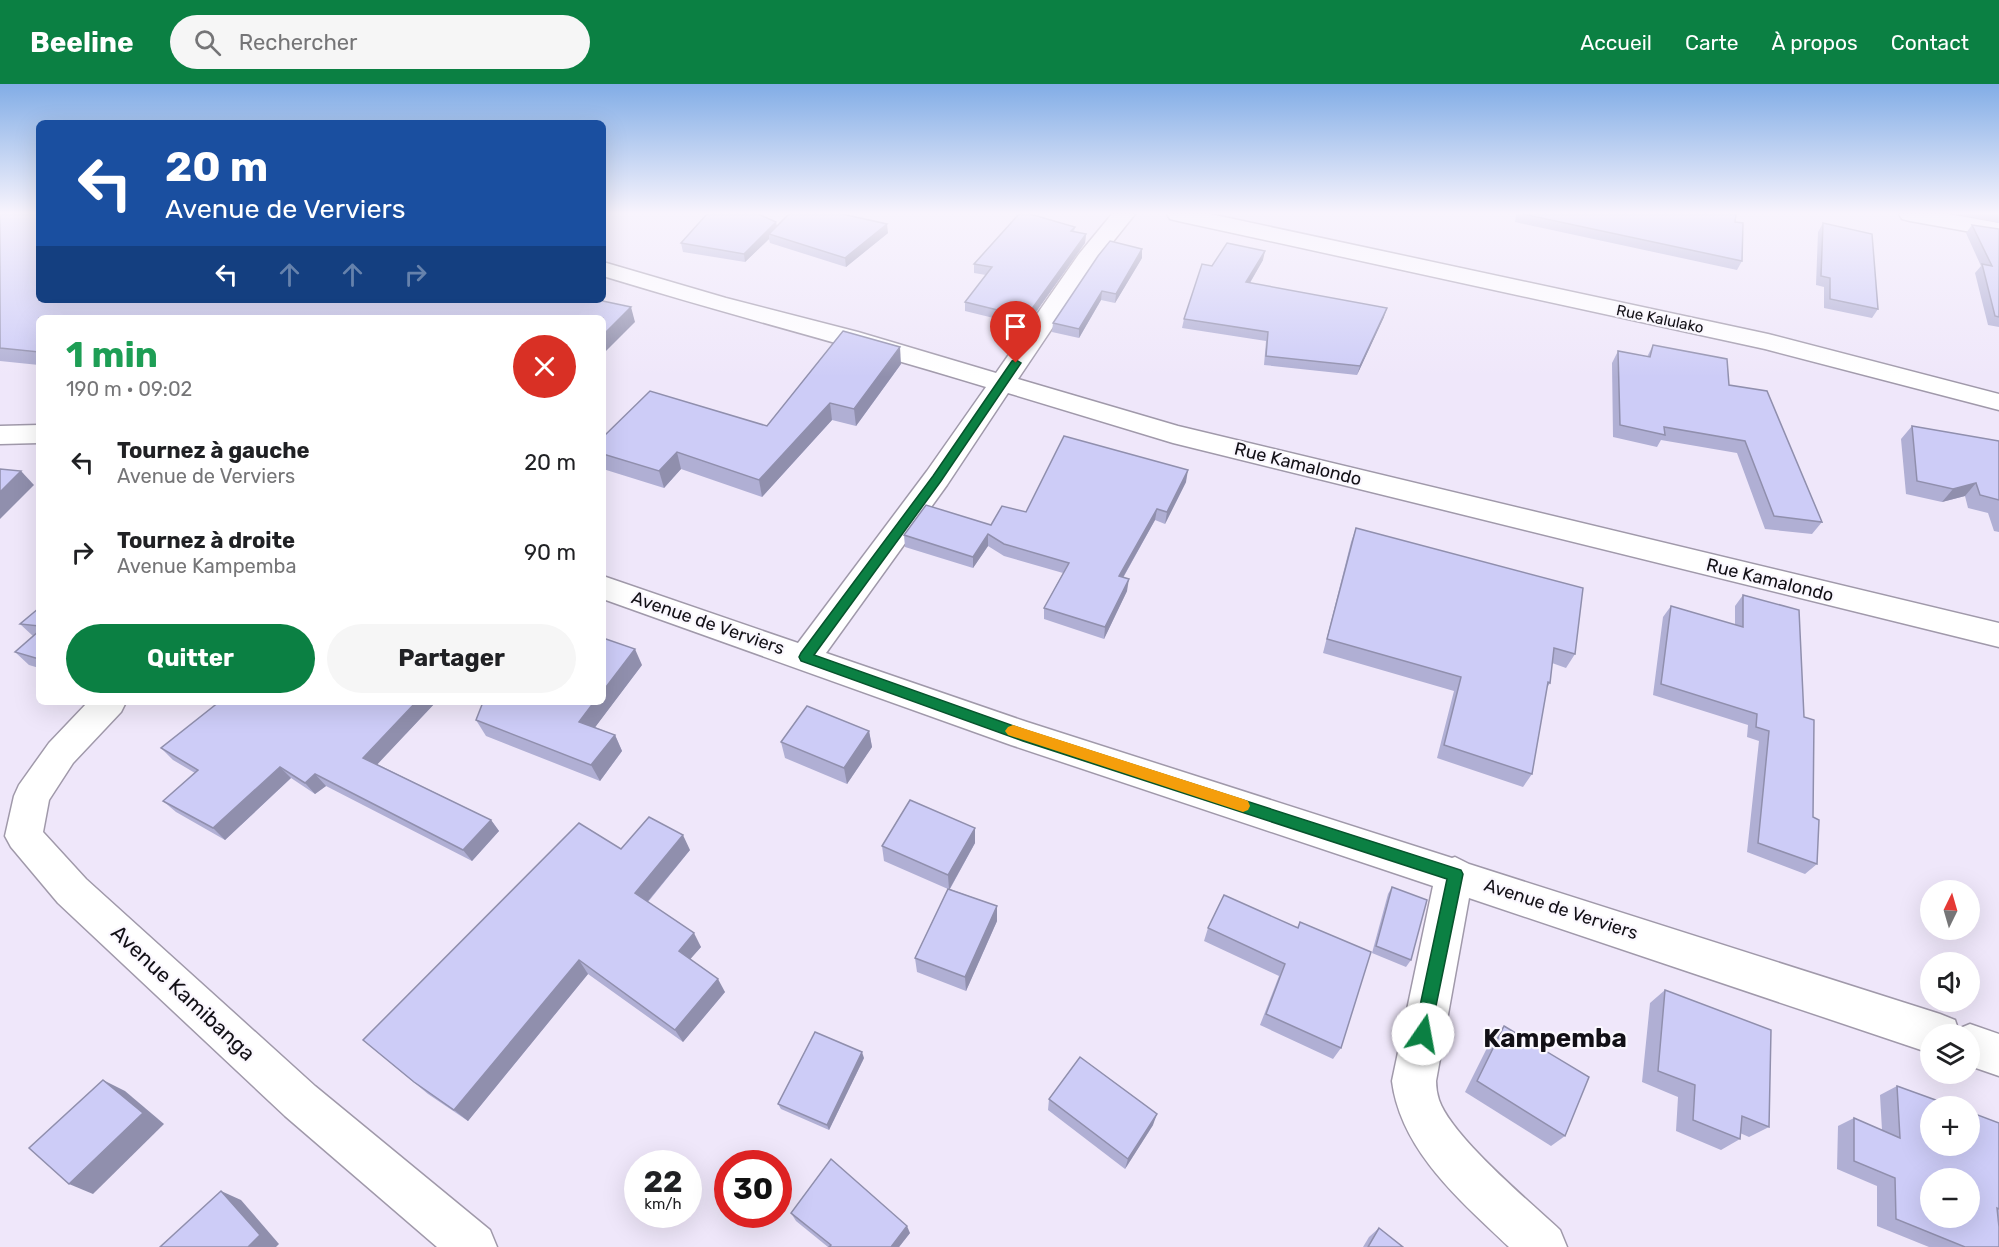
<!DOCTYPE html>
<html lang="fr">
<head>
<meta charset="utf-8">
<style>
	body { margin:0; font-family:Rubik,sans-serif; background:#f6f6f6; color:#202124; height:100vh; display:flex; flex-direction:column; font-size:22px; white-space:nowrap }
	* { box-sizing:border-box; margin:0 }
	p { font-size:20px; color:#757577 }
	.icon { flex:none; width:33px; height:33px; fill:none; stroke:currentColor; stroke-width:2; stroke-linecap:round; stroke-linejoin:round }
	.map { position:relative; flex:1; overflow:hidden }
	.panel { position:absolute; left:36px; top:231px; width:570px; height:390px; display:flex; flex-direction:column; background:#fff; border-radius:9px; box-shadow:0 6px 24px #0002 }
	.panel>* { flex:none }
	.top-card { position:absolute; left:36px; top:36px; width:570px; height:183px; border-radius:9px; box-shadow:0 6px 24px #0002; background:#1a4fa0; color:#fff; overflow:hidden }
	.needle { width:39px; rotate:5deg }
	.buttons { position:absolute; left:1920px; top:796px; display:grid; gap:12px }
	.buttons a { display:grid; place-items:center; width:60px; height:60px; border-radius:50%; background:#fff; box-shadow:0 6px 24px #0002; font-size:30px }
	.speed { position:absolute; left:624px; top:1066px; display:flex; gap:12px; font-size:30px; font-weight:700; text-align:center }
	.speed>* { display:grid; place-content:center; width:78px; height:78px; border-radius:50%; background:#fff; box-shadow:0 6px 24px #0002; line-height:1 }
	.speed small { font-size:15px; font-weight:400 }
	.speed .limit { border:9px solid #d22; background:#fff; color:#111 }
	.pin { position:absolute; display:grid; place-items:center; width:51px; height:51px; color:#fff; margin:-62px -26px; border-radius:50% 50% 50% 0; rotate:-45deg; box-shadow:0 0 6px #0007 }
	.pin .icon { rotate:45deg }
	.me { position:absolute; width:66px; margin:-33px; rotate:12deg; stroke-linejoin:round; filter:drop-shadow(0 0 4px #0008) }
	.turn { display:flex; align-items:center; gap:21px; height:126px; padding:0 30px; font-size:27px }
	.turn .icon { width:78px; height:78px; stroke-width:2.5 }
	.turn b { display:block; font-size:42px; line-height:51px }
	.lanes { display:flex; align-items:center; height:57px; padding:0 30px; background:#0003; justify-content:center; gap:30px; direction:ltr }
	.lanes .off { opacity:.35 }
	.round { display:grid; place-items:center; flex:none; width:63px; height:63px; border-radius:32px; background:#f6f6f6 }
	.summary { display:flex; align-items:center; justify-content:space-between; height:102px; padding:0 30px }
	h1 { font-size:36px; font-weight:700; line-height:45px; color:#1e9e55 }
	.button { display:flex; gap:12px; margin-top:auto; padding:12px 30px }
	.button a { flex:1; height:69px; border-radius:36px; background:#0b8043; color:#fff; font-size:24px; font-weight:700; line-height:69px; text-align:center }
	.button a+a { background:#f6f6f6; color:#202124 }
	ul { padding:0; list-style:none }
	li { display:flex; align-items:center; gap:18px; height:90px; padding:0 30px }
	li div { flex:1 }
	li b { display:block; font-size:22px }
	li em { font-style:normal }
	header { display:flex; align-items:center; gap:36px; box-sizing:border-box; height:84px; padding:0 30px; background:#0b8043; color:#fff }
	header strong { font-size:28px }
	nav { display:flex; gap:33px; margin-inline-start:auto; font-size:21px }
	.search { width:420px; height:54px; background:#f6f6f6; display:flex; align-items:center; gap:15px; box-sizing:border-box; padding:0 21px; border-radius:33px; color:#757577; font-size:22px }
	.map>svg:first-child { display:block }
</style>
</head>
<body>
<header>
<strong>Beeline</strong>
<div class="search"><svg class="icon" aria-label="search" viewBox="0 0 24 24"><circle cx="10" cy="10" r="6"/><path d="M15 15l6 6"/></svg>Rechercher</div>
<nav><a>Accueil</a><a>Carte</a><a>À propos</a><a>Contact</a></nav>
</header>
<div class="map">
<svg width="1999" height="1163" viewBox="0 0 1999 1163">
	<rect width="100%" height="100%" fill="#efe7fa"/>
	<g fill="none" stroke-linecap="round" stroke-linejoin="round">
		<defs>
			<g id="minor">
				<path d="M1112 130H1135L1096 179 1018 295 1178 342 1999 539V563L1173 359 1008 309 947 401 826 569 1027 638 1452 774 1455 773 1469 780 1940 930 1955 936 1958 945 1970 940 1999 950V992L1970 982V951H1930V969L1469 814 1436 997C1436 1003 1437 1010 1439 1016 1452 1053 1529 1117 1560 1146L1567 1163H1509C1461 1117 1401 1067 1392 997L1433 802 1011 661 603 515V492L798 559 927 387 986 303C859 264 730 231 603 192V178L726 214 858 248 996 289 1079 170Z"/>
				<polygon points="1167,130 1210,130 1768,250 1999,310 1999,326 1765,265 1178,137 1170,135"/>
				<polygon points="1899,130 1948,130 1999,139 1999,153 1910,137 1902,135"/>
				<polygon points="39,341 39,359 0,360 0,342"/>
				<polygon points="88,618 126,618 121,628 73,679 49,716 43,748 86,795 315,1002 490,1146 497,1163 437,1163 285,1032 58,819 11,763 5,752 14,712 19,701 49,659"/>
			</g>
		</defs>
		<!-- minor casing -->
		<use href="#minor" stroke="#a099aa" stroke-width="3"/>
		<!-- minor -->
		<use href="#minor" fill="#fff" fill-rule="evenodd"/>
	</g>
	<!-- wall -->
	<g fill="#b0afd4">
		<polygon points="0,130 635,238 39,234 39,281 0,277"/>
		<polygon points="1516,130 1736,130 1735,138 1742,177 1737,186 1515,138"/>
		<polygon points="1961,130 1999,130 1999,139"/>
		<polygon points="1823,139 1878,225 1872,234 1824,224 1824,203 1816,201 1818,148"/>
		<polygon points="1972,141 1999,145 1999,243 1988,241 1975,189 1981,182 1966,149"/>
		<polygon points="777,142 888,149 846,183 770,159 769,155 745,178 683,168 681,159"/>
		<polygon points="1075,143 1074,148 1086,150 1085,159 1026,242 965,227 965,218 986,191 974,189 974,180"/>
		<polygon points="1142,174 1115,219 1101,216 1079,254 1052,248 1053,239"/>
		<polygon points="1263,176 1250,199 1384,233 1357,291 1264,281 1266,257 1182,244 1184,235 1212,182"/>
		<polygon points="1653,261 1729,301 1822,438 1812,450 1765,445 1737,369 1661,356 1657,363 1613,353 1612,279 1618,267 1647,273"/>
		<polygon points="901,280 856,342 832,336 762,413 681,385 664,404 603,385 603,353 767,342"/>
		<polygon points="1912,342 1999,357 1999,448 1994,447 1988,429 1968,424 1965,412 1942,418 1906,410 1901,355"/>
		<polygon points="1186,398 1165,440 1155,436 1123,494 1127,507 1104,555 1044,535 1044,524 1063,489 1004,472 988,462 973,484 905,463 904,451 991,441 1026,428"/>
		<polygon points="1356,444 1575,570 1566,584 1552,579 1550,599 1546,605 1532,690 1523,703 1437,674 1454,607 1323,569 1351,458"/>
		<polygon points="1743,511 1804,633 1817,780 1805,790 1747,768 1759,657 1747,653 1748,641 1653,611 1663,533 1671,522 1735,541 1735,522"/>
		<polygon points="39,524 39,584 29,581 15,568 33,552 20,540"/>
		<polygon points="642,581 595,643 615,651 622,667 600,697 486,652 476,636 533,620"/>
		<polygon points="219,618 436,618 377,680 491,736 499,747 472,777 326,702 315,710 291,694 225,756 176,728 163,717 195,689 173,676 161,664"/>
		<polygon points="869,647 872,663 847,700 785,674 781,658"/>
		<polygon points="975,744 975,759 950,805 997,822 997,837 966,907 917,888 915,874 948,805 884,777 882,762"/>
		<polygon points="621,765 690,766 648,818 701,863 690,875 725,908 683,958 588,890 468,1037 428,1010 363,956"/>
		<polygon points="1392,803 1411,876 1406,883 1372,869 1388,810"/>
		<polygon points="1300,838 1341,964 1333,975 1260,941 1279,892 1204,857 1208,844 1297,844"/>
		<polygon points="1665,906 1769,1043 1749,1053 1740,1049 1740,1055 1721,1066 1676,1047 1678,1013 1642,998 1650,919"/>
		<polygon points="1504,942 1565,1052 1551,1062 1465,1008 1492,954"/>
		<polygon points="864,974 829,1046 781,1025 778,1020"/>
		<polygon points="1897,1002 1999,1039 1999,1163 1929,1163 1877,1142 1877,1102 1837,1085 1838,1042 1854,1034 1882,1046 1880,1011"/>
		<polygon points="1049,1015 1153,1041 1125,1085 1048,1026"/>
		<polygon points="791,1129 910,1149 899,1163 828,1163 796,1137"/>
		<polygon points="1379,1144 1403,1163 1363,1163 1369,1153"/>
	</g>
	<!-- shaded-wall -->
	<g fill="#908fad">
		<polygon points="603,130 605,130 606,133 603,137"/>
		<polygon points="776,138 778,146 769,150 769,155 745,178 744,170"/>
		<polygon points="887,140 888,149 846,183 845,174"/>
		<polygon points="1086,150 1085,159 1026,242 1026,233"/>
		<polygon points="1142,165 1142,174 1115,219 1116,210"/>
		<polygon points="1265,167 1263,176 1245,207 1246,198"/>
		<polygon points="1102,207 1101,216 1079,254 1079,245"/>
		<polygon points="631,223 635,238 603,270 603,251"/>
		<polygon points="1387,224 1384,233 1357,291 1360,282"/>
		<polygon points="900,263 901,280 856,342 854,325"/>
		<polygon points="830,319 832,336 762,413 759,396"/>
		<polygon points="677,368 681,385 664,404 659,387"/>
		<polygon points="1188,386 1186,398 1165,440 1167,428"/>
		<polygon points="21,387 34,401 0,435 0,408"/>
		<polygon points="1976,399 1965,412 1942,418 1953,405"/>
		<polygon points="1157,425 1155,436 1117,504 1119,492"/>
		<polygon points="988,450 988,462 973,484 973,473"/>
		<polygon points="1129,495 1127,507 1104,555 1105,543"/>
		<polygon points="635,565 642,581 587,654 579,638 594,618 603,618 603,607"/>
		<polygon points="416,618 436,618 373,685 363,674"/>
		<polygon points="869,647 872,663 847,700 844,684"/>
		<polygon points="615,651 622,667 600,697 591,681"/>
		<polygon points="280,683 291,694 225,756 213,744"/>
		<polygon points="315,690 326,702 315,710 305,699"/>
		<polygon points="491,736 499,747 472,777 463,766"/>
		<polygon points="975,744 975,759 949,806 948,791"/>
		<polygon points="683,751 690,766 643,823 635,809"/>
		<polygon points="997,822 997,837 966,907 965,893"/>
		<polygon points="694,849 701,863 686,880 679,867"/>
		<polygon points="579,876 588,890 468,1037 454,1026"/>
		<polygon points="718,895 725,908 683,958 675,946"/>
		<polygon points="862,968 864,974 829,1046 827,1041"/>
		<polygon points="103,996 125,1007 164,1040 93,1110 69,1100"/>
		<polygon points="1157,1030 1153,1041 1125,1085 1128,1075"/>
		<polygon points="221,1107 241,1116 279,1160 276,1163 248,1163"/>
		<polygon points="907,1142 910,1149 899,1163 891,1163"/>
	</g>
	<!-- building -->
	<g fill="#cdccf7" stroke="#908fad" stroke-width="1.5" fill-rule="evenodd">
		<polygon points="0,130 39,130 39,216 598,216 631,223 603,251 603,234 39,234 39,268 0,264"/>
		<polygon points="707,130 758,130 776,138 744,170 681,159"/>
		<polygon points="789,130 842,130 887,140 845,174 769,150"/>
		<polygon points="1019,130 1030,130 1075,143 1071,147 1086,150 1026,233 965,218 992,183 974,180"/>
		<polygon points="1523,130 1736,130 1735,138 1743,139 1742,177"/>
		<polygon points="1823,139 1872,150 1878,225 1830,215 1830,194 1821,192"/>
		<polygon points="1972,141 1999,145 1999,233 1995,232 1982,180 1992,182"/>
		<polygon points="1110,157 1142,165 1116,210 1102,207 1079,245 1053,239 1098,172"/>
		<polygon points="1227,159 1265,167 1246,198 1387,224 1360,282 1266,272 1268,248 1184,235 1202,180 1212,182"/>
		<polygon points="843,247 900,263 854,325 830,319 759,396 677,368 659,387 603,370 603,353 650,307 767,342"/>
		<polygon points="1653,261 1727,275 1729,301 1767,307 1822,438 1774,432 1745,357 1664,343 1665,351 1620,341 1618,267 1650,273"/>
		<polygon points="1912,342 1999,357 1999,416 1980,411 1976,399 1953,405 1917,397"/>
		<polygon points="1064,352 1188,386 1167,428 1157,425 1119,492 1129,495 1105,543 1044,524 1069,479 1004,460 988,450 973,473 904,451 926,421 991,441 1002,422 1026,428"/>
		<polygon points="0,385 21,387 0,408"/>
		<polygon points="1356,444 1583,504 1575,570 1554,564 1550,599 1548,598 1532,690 1444,661 1461,593 1327,555"/>
		<polygon points="1743,511 1799,526 1804,633 1814,636 1813,733 1819,736 1817,780 1758,759 1769,647 1756,643 1757,630 1661,600 1671,522 1743,543"/>
		<polygon points="39,524 39,542 20,540"/>
		<polygon points="39,547 39,575 15,568"/>
		<polygon points="603,554 635,565 603,607"/>
		<polygon points="219,618 416,618 363,674 491,736 463,766 315,690 305,699 280,683 213,744 163,717 198,686 161,664"/>
		<polygon points="483,618 526,618 533,620 535,618 594,618 579,638 615,651 591,681 476,636"/>
		<polygon points="807,622 869,647 844,684 781,658"/>
		<polygon points="910,716 975,744 948,791 882,762"/>
		<polygon points="649,733 683,751 635,809 694,849 679,867 718,895 675,946 579,876 454,1026 414,998 363,956 579,739 621,765"/>
		<polygon points="1392,803 1427,816 1411,876 1376,862"/>
		<polygon points="948,805 997,822 965,893 915,874"/>
		<polygon points="1224,811 1298,844 1300,838 1371,868 1341,964 1266,930 1285,880 1208,844"/>
		<polygon points="1665,906 1771,946 1769,1043 1742,1032 1740,1055 1693,1036 1695,1001 1658,987"/>
		<polygon points="1504,942 1589,993 1565,1052 1477,997"/>
		<polygon points="815,948 862,968 827,1041 778,1020"/>
		<polygon points="1080,973 1157,1030 1128,1075 1049,1015"/>
		<polygon points="103,996 143,1029 69,1100 29,1064"/>
		<path d="M1897 1002 1955 1023H1930V1062H1970V1028L1999 1039V1125L1997 1124 1999 1143V1163H1965L1896 1135 1895 1094 1854 1077V1034L1900 1054ZM1930 1095H1970V1134H1930Z"/>
		<polygon points="831,1075 907,1142 891,1163 829,1163 831,1161 791,1129"/>
		<polygon points="221,1107 260,1151 248,1163 160,1163"/>
		<polygon points="1379,1144 1403,1163 1368,1163"/>
	</g>
	<!-- sky -->
	<linearGradient id="sky" x2="0" y2="1"><stop stop-color="#82ade6"/><stop offset="0.44" stop-color="#f8f4fd"/><stop offset="1" stop-color="#f8f4fd" stop-opacity="0"/></linearGradient>
	<rect width="1999" height="293" fill="url(#sky)"/>
	<!-- route -->
	<polygon fill="#0b8043" stroke="#07532c" stroke-width="1.5" points="1016,276 1021,279 941,397 814,571 1025,646 1461,786 1463,790 1429,956 1423,958 1417,956 1414,950 1447,795 1023,657 801,577 799,573 801,569 933,392 1012,277"/>
	<!-- slow -->
	<polygon fill="#f59e0b" points="1013,641 1243,715 1248,717 1250,722 1248,726 1243,728 1008,651 1005,647 1008,643"/>
	<g text-anchor="middle" stroke-width="4.5" stroke-linejoin="round" paint-order="stroke">
		<!-- far-street labels -->
		<g font-size="15" fill="#121016" stroke="#faf7fe">
			<text transform="translate(1660 235) rotate(12)" y="5">Rue Kalulako</text>
		</g>
		<!-- street labels -->
		<g font-size="18" fill="#121016" stroke="#faf7fe">
			<text transform="translate(1298 380) rotate(14)" y="6">Rue Kamalondo</text>
			<text transform="translate(1770 496) rotate(14)" y="6">Rue Kamalondo</text>
			<text transform="translate(708 539) rotate(19)" y="6">Avenue de Verviers</text>
			<text transform="translate(1561 825) rotate(18)" y="6">Avenue de Verviers</text>
		</g>
		<!-- near-street labels -->
		<g font-size="21" fill="#121016" stroke="#faf7fe">
			<text transform="translate(183 909) rotate(43)" y="7">Avenue Kamibanga</text>
		</g>
		<!-- near-quarter labels -->
		<g font-size="26" font-weight="bold" fill="#121016" stroke="#faf7fe">
			<text x="1555" y="963">Kampemba</text>
		</g>
	</g>
</svg>
<div class="buttons">
<a><svg class="needle" viewBox="-14 -14 28 28"><path d="M0-13l5 13h-10z" fill="#e53935"/><path d="M0 13l5-13h-10z" fill="#757577"/></svg></a>
<a><svg class="icon" aria-label="sound" viewBox="0 0 24 24"><path d="M4 9h4l5-4v14l-5-4H4zM17 9q2 3 0 6"/></svg></a>
<a><svg class="icon" aria-label="layers" viewBox="0 0 24 24"><path d="M12 4l9 5-9 5-9-5zM3 14l9 5 9-5"/></svg></a>
<a>+</a>
<a>−</a>
</div>
<div class="speed"><div>22<small>km/h</small></div><div class="limit">30</div></div>
<div class="pin" style="left:1016px;top:279px;background:#d93025"><svg class="icon" aria-label="arrive" viewBox="0 0 24 24"><path d="M6 21V4h12l-3 4 3 4H6"/></svg></div>
<svg class="me" style="left:1423px;top:950px" viewBox="-20 -20 40 40"><circle r="19" fill="#fff"/><path d="M0-13L10 11 0 6-10 11z" fill="#0b8043"/></svg>
<div class="top-card">
<div class="turn"><svg class="icon" aria-label="left" viewBox="0 0 24 24"><path d="M17 20v-9H6M10 6l-5 5 5 5"/></svg><div><b>20 m</b>Avenue de Verviers</div></div>
<div class="lanes"><svg class="icon" aria-label="left" viewBox="0 0 24 24"><path d="M17 20v-9H6M10 6l-5 5 5 5"/></svg><svg class="icon off" aria-label="ahead" viewBox="0 0 24 24"><path d="M12 20V5M6 11l6-6 6 6"/></svg><svg class="icon off" aria-label="ahead" viewBox="0 0 24 24"><path d="M12 20V5M6 11l6-6 6 6"/></svg><svg class="icon off" aria-label="right" viewBox="0 0 24 24"><path d="M7 20v-9h11M14 6l5 5-5 5"/></svg></div>
</div>
<section class="panel">
<div class="summary"><div><h1>1 min</h1><p>190 m · 09:02</p></div><a class="round" style="background:#d93025;color:#fff"><svg class="icon" aria-label="close" viewBox="0 0 24 24"><path d="M6 6l12 12M18 6L6 18"/></svg></a></div>
<ul>
<li><svg class="icon" aria-label="left" viewBox="0 0 24 24"><path d="M17 20v-9H6M10 6l-5 5 5 5"/></svg><div><b>Tournez à gauche</b><p>Avenue de Verviers</p></div><em>20 m</em></li>
<li><svg class="icon" aria-label="right" viewBox="0 0 24 24"><path d="M7 20v-9h11M14 6l5 5-5 5"/></svg><div><b>Tournez à droite</b><p>Avenue Kampemba</p></div><em>90 m</em></li>
</ul>
<div class="button"><a>Quitter</a><a>Partager</a></div>
</section>
</div>
</body>
</html>
